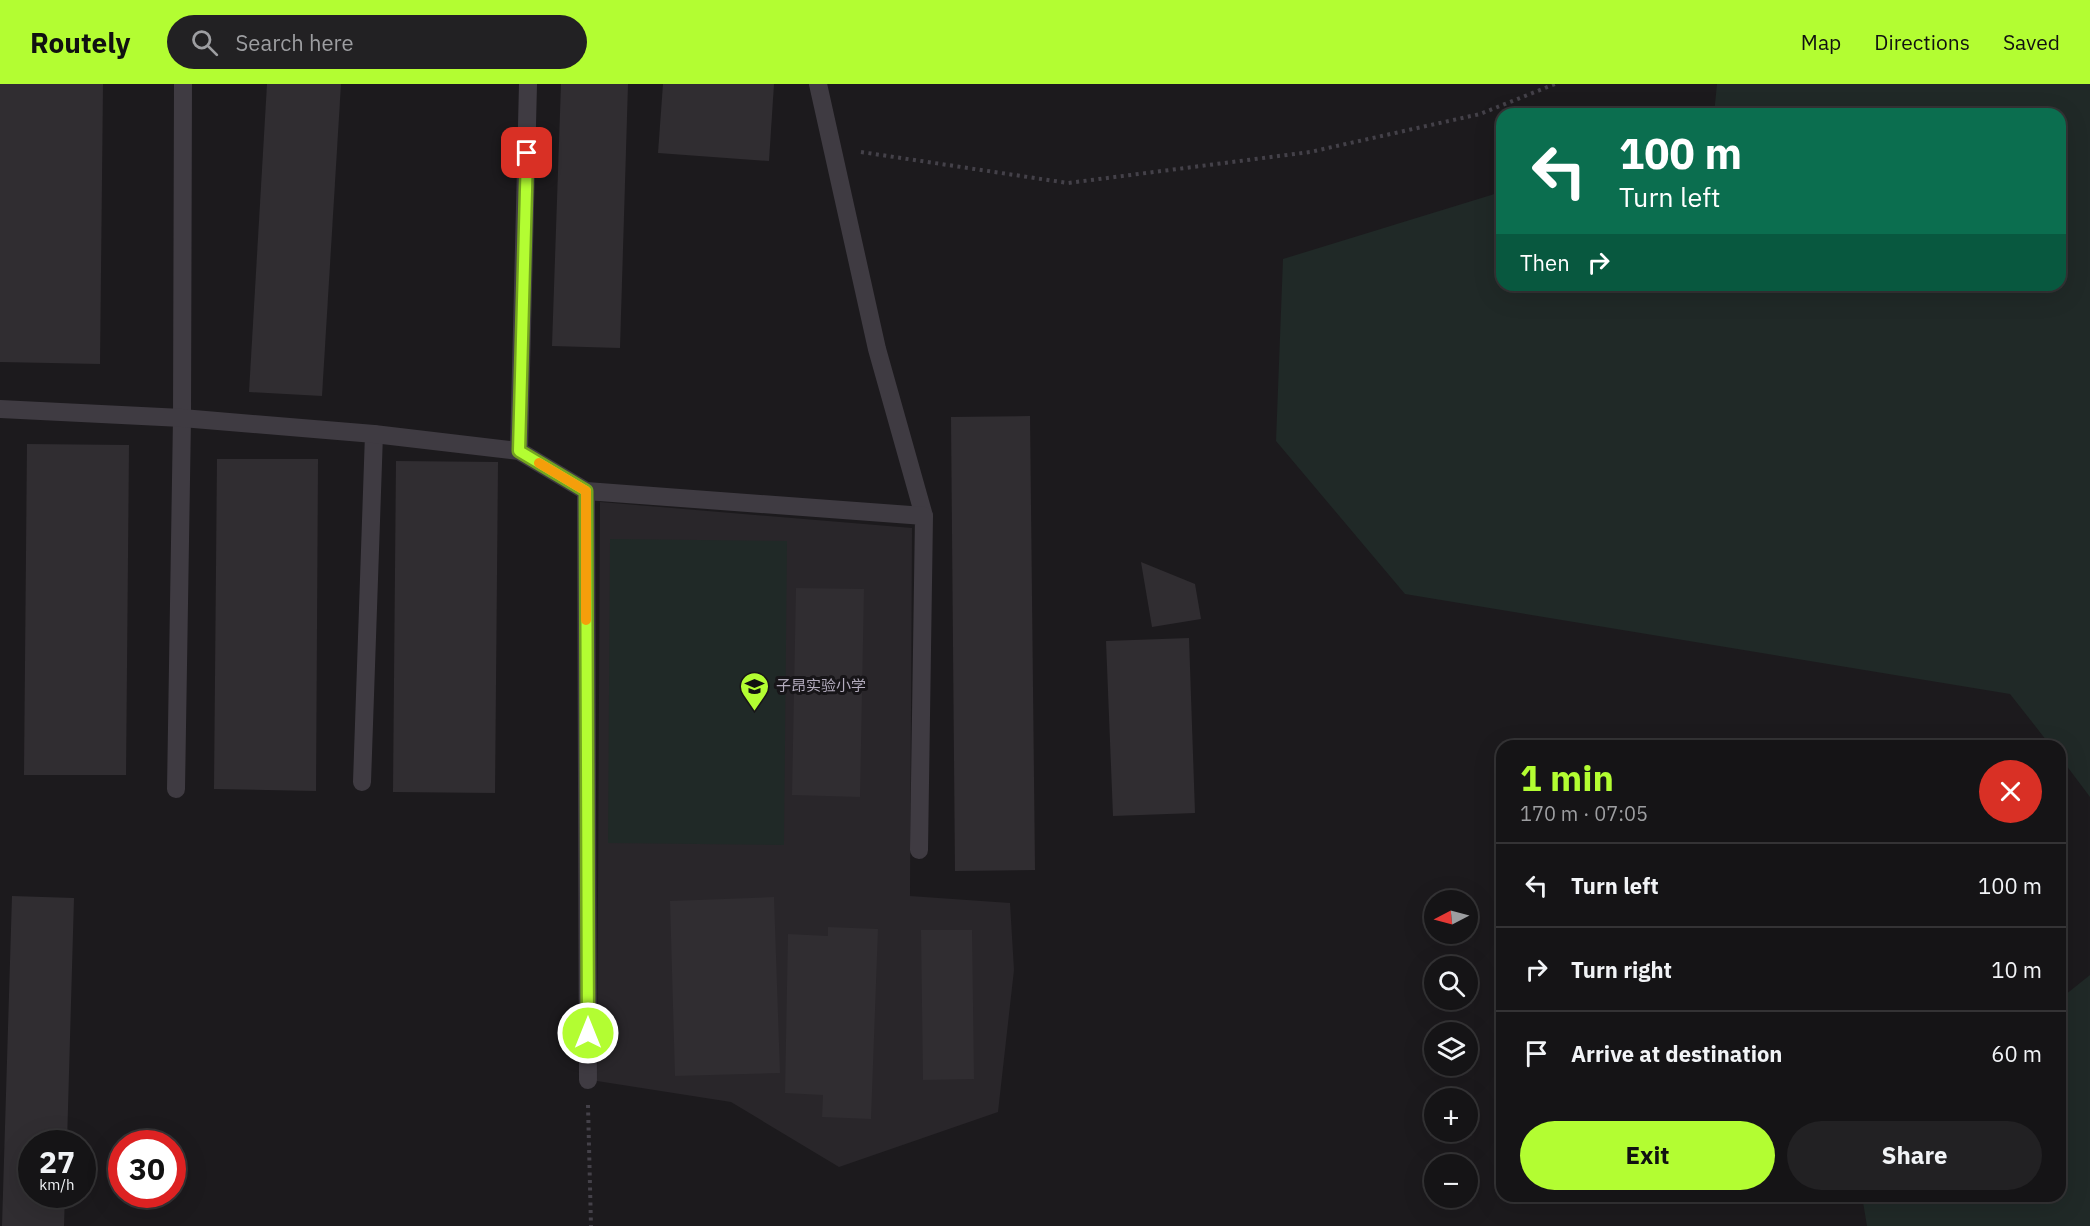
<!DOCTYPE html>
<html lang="en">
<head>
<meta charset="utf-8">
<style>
	body { margin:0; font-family:"IBM Plex Sans","Noto Sans SC",sans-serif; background:#222123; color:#f1f3f6; height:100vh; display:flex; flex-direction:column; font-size:22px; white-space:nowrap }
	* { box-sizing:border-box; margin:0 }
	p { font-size:20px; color:#9d9ea1 }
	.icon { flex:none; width:33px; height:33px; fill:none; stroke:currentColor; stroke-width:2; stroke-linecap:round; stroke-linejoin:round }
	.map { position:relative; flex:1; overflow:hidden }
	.side { position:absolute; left:1496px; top:656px; width:570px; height:462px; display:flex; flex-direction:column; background:#151416; border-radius:18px; box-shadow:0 6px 24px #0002,0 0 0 2px #343335 }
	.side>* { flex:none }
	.guide { position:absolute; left:1496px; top:24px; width:570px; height:183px; border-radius:18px; box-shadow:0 6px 24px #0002,0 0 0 2px #343335; background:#0b6e4f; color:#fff; overflow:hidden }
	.needle { width:39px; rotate:264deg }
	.fabs { position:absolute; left:1424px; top:806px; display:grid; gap:12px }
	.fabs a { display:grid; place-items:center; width:54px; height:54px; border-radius:50%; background:#151416; box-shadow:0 6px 24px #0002,0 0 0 2px #343335; font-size:30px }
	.speed { position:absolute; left:18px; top:1046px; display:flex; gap:12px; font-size:30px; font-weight:700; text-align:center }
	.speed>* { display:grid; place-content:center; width:78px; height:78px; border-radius:50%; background:#151416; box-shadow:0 6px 24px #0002,0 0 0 2px #343335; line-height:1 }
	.speed small { font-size:15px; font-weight:400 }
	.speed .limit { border:9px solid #d22; background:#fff; color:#111 }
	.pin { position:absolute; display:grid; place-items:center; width:51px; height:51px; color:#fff; margin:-26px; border-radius:12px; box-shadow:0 3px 9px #0006 }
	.me { position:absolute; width:66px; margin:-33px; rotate:0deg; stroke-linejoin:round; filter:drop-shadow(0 0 4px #0008) }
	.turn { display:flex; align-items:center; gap:21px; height:126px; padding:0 24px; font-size:27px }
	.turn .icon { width:78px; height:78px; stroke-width:2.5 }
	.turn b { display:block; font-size:42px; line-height:51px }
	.then { display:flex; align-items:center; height:57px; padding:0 24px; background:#0003; gap:12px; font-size:22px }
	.round { display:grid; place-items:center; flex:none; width:63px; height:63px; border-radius:32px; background:#222123 }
	.summary { display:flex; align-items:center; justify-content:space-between; height:102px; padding:0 24px }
	h1 { font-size:36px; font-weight:700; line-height:45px; color:#b3fd32 }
	.button { display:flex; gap:12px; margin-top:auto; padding:12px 24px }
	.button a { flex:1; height:69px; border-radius:36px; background:#b3fd32; color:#111; font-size:24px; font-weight:700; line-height:69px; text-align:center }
	.button a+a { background:#222123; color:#f1f3f6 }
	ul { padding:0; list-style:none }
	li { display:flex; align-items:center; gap:18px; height:84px; padding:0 24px; border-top:2px solid #343335 }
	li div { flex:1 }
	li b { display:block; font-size:22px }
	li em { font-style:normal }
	header { display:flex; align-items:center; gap:36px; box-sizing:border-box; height:84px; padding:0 30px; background:#b3fd32; color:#111 }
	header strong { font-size:28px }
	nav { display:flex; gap:33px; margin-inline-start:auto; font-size:21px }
	.search { width:420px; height:54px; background:#222123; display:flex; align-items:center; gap:15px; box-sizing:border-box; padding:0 21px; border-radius:33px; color:#9d9ea1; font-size:22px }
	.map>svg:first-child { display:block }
</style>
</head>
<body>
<header>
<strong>Routely</strong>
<div class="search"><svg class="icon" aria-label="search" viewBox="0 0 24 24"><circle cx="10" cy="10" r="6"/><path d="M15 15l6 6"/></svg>Search here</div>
<nav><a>Map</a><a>Directions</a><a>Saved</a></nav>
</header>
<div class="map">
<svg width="2090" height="1142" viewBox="0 0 2090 1142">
	<rect width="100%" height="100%" fill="#1c1a1d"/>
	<!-- built -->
	<polygon fill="#29262a" points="600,418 912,444 910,812 1010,819 1014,886 998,1028 839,1083 731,1018 597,997"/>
	<!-- green -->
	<g fill="#202927">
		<polygon points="1717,0 2090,0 2090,713 2060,673 2060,662 2050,661 2010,610 1405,510 1276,357 1283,175 1501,108 1502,201 2060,201 2060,30 1714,30"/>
		<polygon points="610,455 787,457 784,761 608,759"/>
		<polygon points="2090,891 2090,1142 1867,1142 1862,1112 2060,1112 2060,915"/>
	</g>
	<!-- building -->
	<g fill="#302d31">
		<polygon points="0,0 103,0 100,280 0,278"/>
		<polygon points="267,0 341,0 322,312 249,308"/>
		<polygon points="561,0 628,0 620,264 552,262"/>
		<polygon points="663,0 774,0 769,77 658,69"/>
		<polygon points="1030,332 1035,786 955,787 951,333"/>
		<polygon points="27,360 129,361 126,691 24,691"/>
		<polygon points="217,375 318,375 316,707 214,705"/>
		<polygon points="396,377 498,378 495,709 393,708"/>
		<polygon points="1141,478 1195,500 1201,535 1152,543"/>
		<polygon points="796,504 864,505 860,713 792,711"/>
		<polygon points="1189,554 1195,729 1113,732 1106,557"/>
		<polygon points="12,812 74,814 67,1059 32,1059 32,1110 65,1110 64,1142 2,1142"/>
		<polygon points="774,813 780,989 675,992 670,817"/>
		<polygon points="828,843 878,845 871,1035 822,1033 823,1011 785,1009 788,850 828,852"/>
		<polygon points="921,846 972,846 974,995 923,996"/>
	</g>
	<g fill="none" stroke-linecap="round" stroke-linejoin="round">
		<!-- path -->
		<g stroke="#444149" stroke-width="4" stroke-dasharray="3 4.5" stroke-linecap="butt">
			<polyline points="861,68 1068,99 1310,68 1480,30 1555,0"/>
			<polyline points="588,1021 591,1142"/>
		</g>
		<!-- service -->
		<g stroke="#3f3b42" stroke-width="18">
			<polyline points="519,367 528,0"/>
			<polyline points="362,698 374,350"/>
			<polyline points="176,705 182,334 183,0"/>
		</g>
		<!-- minor -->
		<g stroke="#3f3b42" stroke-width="18">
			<polyline points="818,0 877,265 924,432"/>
			<polyline points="0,325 182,334 374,350 519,367 586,407 924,432 919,766"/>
			<polyline points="586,407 588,996"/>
		</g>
	</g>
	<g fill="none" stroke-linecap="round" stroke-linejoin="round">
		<defs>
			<polyline id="route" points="527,69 519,367 586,407 588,949"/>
		</defs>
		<!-- route casing -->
		<use href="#route" stroke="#74a420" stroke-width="15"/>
		<!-- route -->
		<use href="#route" stroke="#b3fd32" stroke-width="10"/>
		<!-- slow -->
		<polyline stroke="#f59e0b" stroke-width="10" points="539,379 586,407 586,536"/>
	</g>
	<!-- icons -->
	<defs>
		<symbol id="school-pin" viewBox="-11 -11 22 30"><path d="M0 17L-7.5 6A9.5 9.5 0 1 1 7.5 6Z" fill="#b3fd32" stroke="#171518"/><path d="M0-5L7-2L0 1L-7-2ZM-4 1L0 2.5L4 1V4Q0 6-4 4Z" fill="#111"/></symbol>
	</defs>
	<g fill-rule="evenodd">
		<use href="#school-pin" x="738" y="586" width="33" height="45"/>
	</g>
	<g text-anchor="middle" stroke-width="6" stroke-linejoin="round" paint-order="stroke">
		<!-- poi labels -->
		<g font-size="15" fill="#b3acbd" stroke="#171518" text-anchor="start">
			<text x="776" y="607">子昂实验小学</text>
		</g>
	</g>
</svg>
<div class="fabs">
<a><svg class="needle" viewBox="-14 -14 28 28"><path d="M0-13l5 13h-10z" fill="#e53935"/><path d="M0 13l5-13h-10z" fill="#9d9ea1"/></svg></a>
<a><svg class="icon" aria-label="search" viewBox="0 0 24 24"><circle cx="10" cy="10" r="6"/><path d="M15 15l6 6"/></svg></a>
<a><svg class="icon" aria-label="layers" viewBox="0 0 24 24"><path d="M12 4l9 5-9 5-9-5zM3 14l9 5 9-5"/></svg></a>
<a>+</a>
<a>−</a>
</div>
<div class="speed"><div>27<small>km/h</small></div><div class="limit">30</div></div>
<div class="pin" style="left:527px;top:69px;background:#d93025"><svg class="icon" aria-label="arrive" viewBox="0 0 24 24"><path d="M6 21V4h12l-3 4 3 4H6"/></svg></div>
<svg class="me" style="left:588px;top:949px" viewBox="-20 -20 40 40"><circle r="17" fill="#b3fd32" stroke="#fff" stroke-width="3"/><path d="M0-11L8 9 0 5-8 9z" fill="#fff"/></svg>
<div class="guide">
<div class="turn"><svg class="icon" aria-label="left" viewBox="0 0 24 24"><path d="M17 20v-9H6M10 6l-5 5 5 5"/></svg><div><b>100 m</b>Turn left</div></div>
<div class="then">Then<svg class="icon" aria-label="right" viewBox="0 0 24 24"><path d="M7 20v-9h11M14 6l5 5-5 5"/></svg></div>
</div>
<section class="side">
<div class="summary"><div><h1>1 min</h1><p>170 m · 07:05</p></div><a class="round" style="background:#d93025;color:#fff"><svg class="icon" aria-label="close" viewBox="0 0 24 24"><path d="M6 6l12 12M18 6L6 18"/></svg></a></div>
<ul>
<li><svg class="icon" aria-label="left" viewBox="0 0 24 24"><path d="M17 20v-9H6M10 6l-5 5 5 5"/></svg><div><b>Turn left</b></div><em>100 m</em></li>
<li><svg class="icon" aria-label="right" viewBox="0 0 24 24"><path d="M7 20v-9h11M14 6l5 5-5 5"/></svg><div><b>Turn right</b></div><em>10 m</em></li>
<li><svg class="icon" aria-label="arrive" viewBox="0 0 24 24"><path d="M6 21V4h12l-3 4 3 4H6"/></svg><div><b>Arrive at destination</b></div><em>60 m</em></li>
</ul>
<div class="button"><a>Exit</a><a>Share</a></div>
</section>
</div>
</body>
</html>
